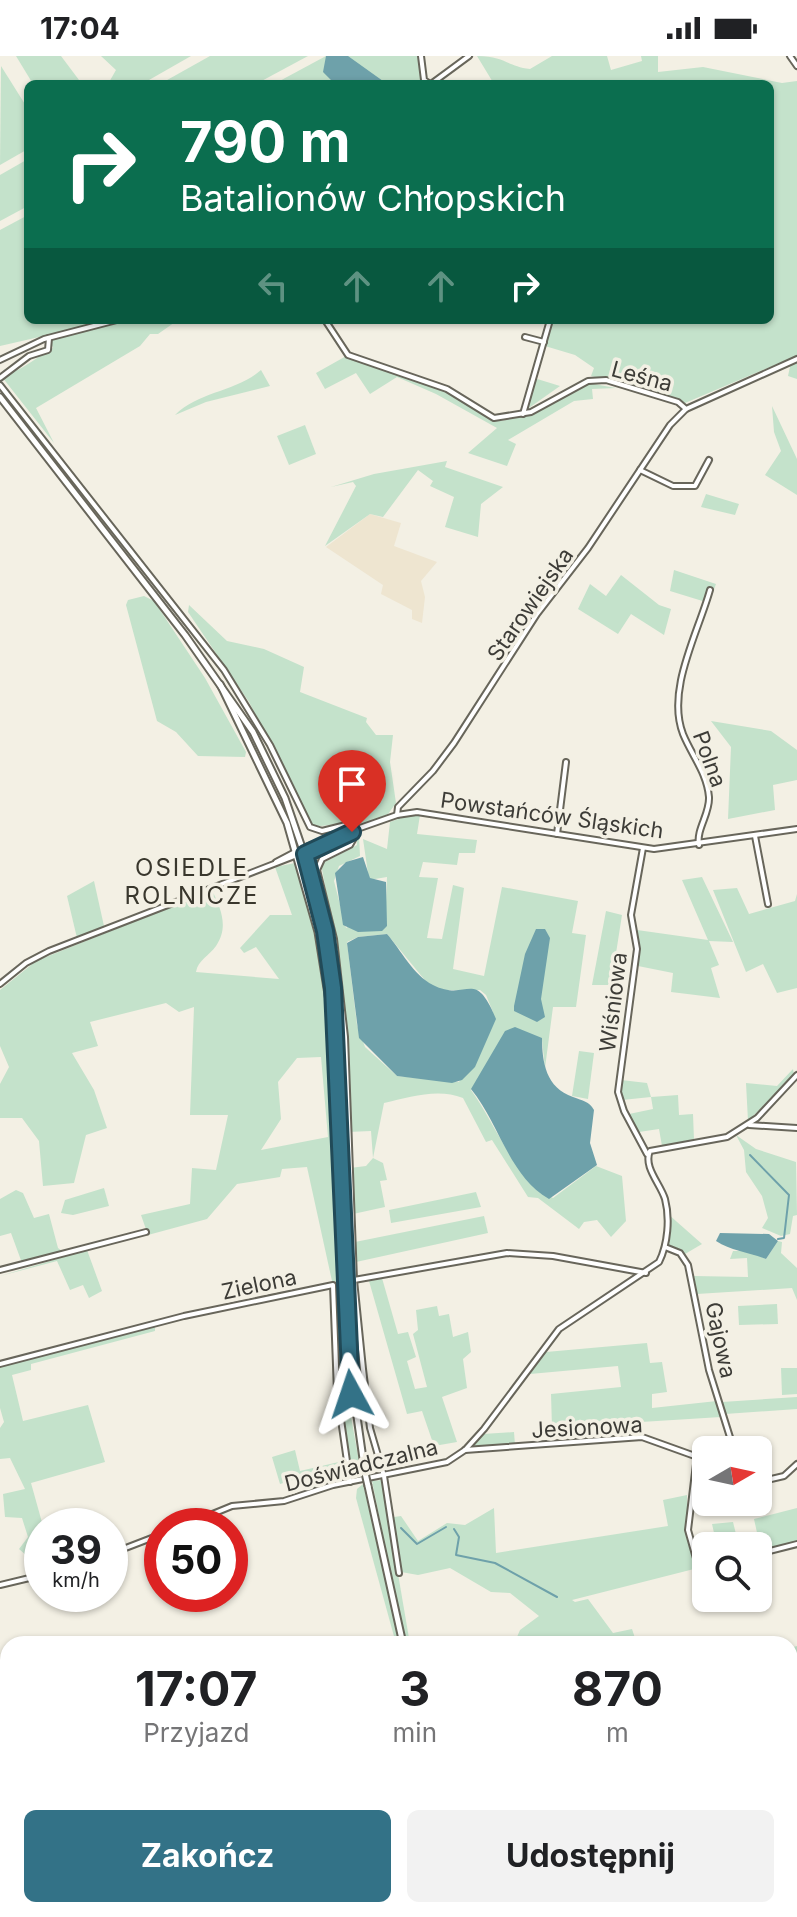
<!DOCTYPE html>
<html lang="pl">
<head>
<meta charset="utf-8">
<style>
	body { margin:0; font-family:Inter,sans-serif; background:#f2f2f2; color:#202124; height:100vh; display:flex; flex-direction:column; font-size:30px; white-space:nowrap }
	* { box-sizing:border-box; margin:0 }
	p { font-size:26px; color:#757577 }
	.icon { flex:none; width:44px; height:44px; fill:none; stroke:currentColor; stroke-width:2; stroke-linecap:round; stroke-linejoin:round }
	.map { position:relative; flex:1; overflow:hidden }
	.details { position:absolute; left:0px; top:1580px; width:798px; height:282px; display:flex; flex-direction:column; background:#fff; border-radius:24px 24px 0 0; box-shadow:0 2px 6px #0004 }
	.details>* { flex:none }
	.banner { position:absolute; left:24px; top:24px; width:750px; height:244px; border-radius:12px; box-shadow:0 2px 6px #0004; background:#0b6e4f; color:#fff; overflow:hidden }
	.needle { width:52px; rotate:81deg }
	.fabs { position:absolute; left:692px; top:1380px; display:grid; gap:16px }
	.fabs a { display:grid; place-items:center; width:80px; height:80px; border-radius:12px; background:#fff; box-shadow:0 2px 6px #0004; font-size:40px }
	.speed { position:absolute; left:24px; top:1452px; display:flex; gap:16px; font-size:40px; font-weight:700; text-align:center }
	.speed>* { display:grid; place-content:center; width:104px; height:104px; border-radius:50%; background:#fff; box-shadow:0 2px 6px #0004; line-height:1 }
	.speed small { font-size:20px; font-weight:400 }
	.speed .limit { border:12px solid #d22; background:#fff; color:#111 }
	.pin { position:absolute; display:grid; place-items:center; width:68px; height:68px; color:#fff; margin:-82px -34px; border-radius:50% 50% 50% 0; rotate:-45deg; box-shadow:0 0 8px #0007 }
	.pin .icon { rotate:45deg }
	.me { position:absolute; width:88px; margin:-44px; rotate:355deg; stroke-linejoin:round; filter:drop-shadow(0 0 6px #0008) }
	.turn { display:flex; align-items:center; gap:28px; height:168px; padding:0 24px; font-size:36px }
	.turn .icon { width:104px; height:104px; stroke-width:2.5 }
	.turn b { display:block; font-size:56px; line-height:68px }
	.lanes { display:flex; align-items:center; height:76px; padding:0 24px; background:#0003; justify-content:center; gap:40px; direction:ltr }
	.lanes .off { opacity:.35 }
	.eta { display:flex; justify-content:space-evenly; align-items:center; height:136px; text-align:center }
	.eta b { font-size:48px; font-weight:700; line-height:56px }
	.button { display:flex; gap:16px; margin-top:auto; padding:16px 24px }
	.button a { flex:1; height:92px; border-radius:12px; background:#337287; color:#fff; font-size:32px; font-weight:700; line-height:92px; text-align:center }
	.button a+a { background:#f2f2f2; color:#202124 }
	.status { display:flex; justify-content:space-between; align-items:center; height:56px; padding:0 40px; background:#fff; direction:ltr }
	.status svg { height:22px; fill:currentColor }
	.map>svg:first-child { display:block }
</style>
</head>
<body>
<div class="status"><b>17:04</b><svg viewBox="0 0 49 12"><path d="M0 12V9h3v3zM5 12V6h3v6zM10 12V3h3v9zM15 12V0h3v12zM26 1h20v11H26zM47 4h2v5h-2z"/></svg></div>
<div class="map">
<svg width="797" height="1861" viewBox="0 0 797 1861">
	<rect width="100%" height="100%" fill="#f3f0e4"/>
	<!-- industrial -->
	<polygon fill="#eee5d0" points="370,458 401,467 394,490 437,506 421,525 425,541 422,567 412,563 412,554 381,538 383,529 326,491"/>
	<!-- green -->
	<g fill="#c4e2cb" fill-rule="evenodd">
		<polygon points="16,0 61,0 82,28 33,28"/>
		<polygon points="101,0 191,0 142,28 108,28 116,14"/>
		<polygon points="210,0 308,0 256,28 160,28"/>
		<polygon points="326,0 419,0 423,28 274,28"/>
		<path d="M477 0C505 0 506 10 530 13L552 0H607L611 14 642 5 641 0H658V16L703 11 782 27 797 25V323L788 320 791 306H782L685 347 591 320 594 312 575 299 545 290 552 264H770V28H494Z"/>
		<polygon points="1,10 28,53 28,93 0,109"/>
		<polygon points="28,103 28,150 0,165 0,119"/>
		<path d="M28 159V264H178L158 278H150L140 290 36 352 54 387 2 321 4 313 7 317C23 315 37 300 53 292L48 279 0 290V174Z"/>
		<polygon points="348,299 447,333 501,365 532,357 588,327 616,332 592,333 593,343 574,345 508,384 516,388 507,410 468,397 497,372 436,338 397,321 370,338 356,317 325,333 316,317"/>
		<path d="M261 314 270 330 206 346 175 359C199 335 236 336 261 314Z"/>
		<polygon points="534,322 560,330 526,354"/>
		<polygon points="772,350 797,403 797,439 765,419 781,395 774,376"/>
		<polygon points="305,369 316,398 289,409 277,380"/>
		<polygon points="447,405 445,411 503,431 481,448 478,481 445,471 454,441 430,430 433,425 418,414 383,461 370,458 325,490 356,430 353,426 331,431 374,418"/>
		<polygon points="706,438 739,448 735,459 701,451"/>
		<polygon points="674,514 716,528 709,547 670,535"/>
		<polygon points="621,519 659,549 671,553 664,579 631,558 618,578 578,553 590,528 606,540"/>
		<polygon points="144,540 154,545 205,622 246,696 245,701 198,700 176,676 157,665 126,549 128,544"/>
		<polygon points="189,549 227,585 264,593 304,611 300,636 367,662 366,666 376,679 393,679 390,706 396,747 388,758 356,772 345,767 313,771 249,646 188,556"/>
		<polygon points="711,665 771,675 797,694 797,724 773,729 775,754 728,763 731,691"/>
		<path d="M409 759H420L417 778 477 784 475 797H459L457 809 423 806 419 821 438 822 427 882 442 883 453 829 464 832 453 913 484 920 502 831 578 845 572 877 586 879 576 951H553L545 1012 542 984 493 1001 471 1034C494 1065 517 1127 553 1142L596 1110 622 1120 626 1165 611 1181 597 1164 584 1166 579 1173 538 1142 528 1141 492 1084 486 1086 463 1042C438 1032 410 1041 384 1047L373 1102 383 1107 387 1124 380 1125 385 1151 353 1158 350 1112 366 1110 373 1102 371 1075 348 1076V1000L342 922 321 808 357 789 356 779H359L360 800 339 810 334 825 346 872 386 846 387 821 369 824 363 783 387 793 390 766ZM387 878 433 934H480L486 939 493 956 459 1026 397 1020 365 991 357 969 347 886 358 881Z"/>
		<path d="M295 807 313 864 323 925 331 1003 348 1344 362 1422H352L340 1341 336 1226 332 1225 307 1111 282 1113 280 1121 237 1128 207 1163 148 1179 141 1159 190 1148 192 1112 216 1114 228 1059H190L194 951 179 956 166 947 90 966 98 990 72 997 94 1034 107 1072 86 1079 74 1127 43 1130 39 1085 22 1062H0V1028L9 1011 0 990V934L36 905 212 834C221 853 229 871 216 890 209 900 198 904 196 916L279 923 256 891 244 897 240 892 270 859H292L275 811ZM321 1001 328 1081 261 1094 281 1063 278 1026 297 1002Z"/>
		<polygon points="702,821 733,886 709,885 719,909 711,912 720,942 671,936 673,917 638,910 637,874 708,884 682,824"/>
		<polygon points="94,825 104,870 77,882 67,840"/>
		<polygon points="737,832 749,858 795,845 797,838 797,932 777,937 763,908 746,916 713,834"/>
		<polygon points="606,855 622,859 611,929 592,929"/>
		<polygon points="579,995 594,997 588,1043 572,1040"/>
		<polygon points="793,1013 794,1019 748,1065 746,1027 777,1030"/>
		<polygon points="621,1024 647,1027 651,1041 678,1039 679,1059 693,1058 694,1084 662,1090 659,1073 639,1076 629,1058 653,1053 651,1041 622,1044"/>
		<polygon points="736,1079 756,1093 796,1106 797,1159 793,1160 790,1178 781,1180 762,1172 768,1162 762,1140 746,1116 744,1094"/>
		<polygon points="104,1132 109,1150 73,1159 61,1157 65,1144"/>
		<polygon points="16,1134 23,1137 34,1162 49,1158 58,1192 62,1195 22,1207 11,1177 0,1180 0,1143"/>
		<polygon points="476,1136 481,1151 391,1167 389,1154"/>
		<polygon points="668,1158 702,1188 685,1198 669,1190"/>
		<polygon points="484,1160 488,1177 356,1206 355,1186"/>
		<polygon points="778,1185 782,1186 781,1197 797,1212 797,1244 792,1232 697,1238 694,1220 748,1221 747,1202 730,1203 733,1195 748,1195 766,1203"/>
		<polygon points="87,1194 102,1235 89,1242 83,1229 70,1234 57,1205 0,1220"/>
		<polygon points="382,1222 398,1278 408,1276 416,1301 407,1305 415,1333 427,1331 413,1278 418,1274 416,1254 437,1250 439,1260 449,1258 453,1281 468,1276 471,1296 463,1303 467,1332 442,1341 457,1386 434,1390 422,1355 407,1358 369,1225"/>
		<polygon points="777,1248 778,1268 739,1269 738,1250"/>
		<polygon points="155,1271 155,1275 31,1308 31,1314 12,1319 23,1365 88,1349 105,1406 31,1427 43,1470 42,1516 32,1519 32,1497 27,1500 19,1493 28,1481 22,1462 5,1461 3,1438 25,1433 10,1402 0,1403 0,1372 4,1366 0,1352 0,1311"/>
		<polygon points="647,1287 650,1307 662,1306 667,1336 652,1338 652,1352 717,1345 721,1361 609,1368 609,1381 578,1383 578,1370 552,1372 551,1338 621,1331 618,1310 530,1318 546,1296"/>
		<polygon points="781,1312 797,1312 797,1338 782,1339"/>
		<polygon points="797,1341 797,1353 725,1358 722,1346"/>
		<polygon points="514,1376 515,1389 471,1391 483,1378"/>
		<polygon points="295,1394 300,1415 343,1405 346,1423 307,1436 296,1423 280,1428 272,1401"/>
		<polygon points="382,1424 410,1588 405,1588 372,1425"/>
		<polygon points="363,1428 399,1583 395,1584 356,1442 357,1433"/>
		<polygon points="687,1439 687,1474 694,1513 572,1544 575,1546 588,1543 613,1577 632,1573 637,1588 575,1588 576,1583 567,1588 514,1588 520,1574 539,1560 510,1537 491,1536 450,1512 418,1519 401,1516 394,1461 401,1460 418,1485 447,1467 465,1469 494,1452 496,1497 668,1470 663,1444"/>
		<polygon points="797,1452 797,1485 761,1495 754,1463"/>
		<polygon points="733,1466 739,1490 717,1490 712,1468"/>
		<polygon points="797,1590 797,1811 790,1815 790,1592"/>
	</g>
	<!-- water -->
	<g fill="#6ea1aa">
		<polygon points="326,0 348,0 383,25 405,28 335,28 323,16"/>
		<polygon points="363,801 370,822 386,826 387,870 382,875 358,876 343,869 335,817 346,806"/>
		<polygon points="536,873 545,873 550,882 541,943 545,961 537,966 514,955 514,950 525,898"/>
		<path d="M387 878C401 894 413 919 433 929 468 947 474 910 496 963L475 1011 462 1024 452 1027 397 1020 359 982 347 887 358 881Z"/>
		<path d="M515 971 542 982C542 1006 546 1032 573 1041 583 1045 589 1045 594 1054L590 1087 597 1109 549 1143C509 1120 499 1067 471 1033L505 975Z"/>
		<path d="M720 1177 769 1178 778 1185 766 1203C748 1196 731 1195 716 1185Z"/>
	</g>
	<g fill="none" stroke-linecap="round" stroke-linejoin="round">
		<!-- stream -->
		<g stroke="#6ea1aa" stroke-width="2">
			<polyline points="750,1099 789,1139 784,1182 778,1183"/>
			<polyline points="401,1472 417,1488 446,1471"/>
			<polyline points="454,1473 459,1481 456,1499 495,1507 557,1541"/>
		</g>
		<defs>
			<g id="minor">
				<polyline points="421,0 424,24 430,28"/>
				<polyline points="790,0 797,10"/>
				<polyline points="431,28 469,0"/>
				<polyline points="325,264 348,299 447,333 494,362 531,356 588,325 606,324 678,346 686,353 797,303"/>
				<polyline points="525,281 544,286"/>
				<polyline points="0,304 44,283 117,264"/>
				<polyline points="0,322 29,300 48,294 49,282"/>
				<polyline points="0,329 224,614 270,689 310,771 322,775 346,769 354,782 350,789 322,803 317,814 334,883 345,981 354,1224 363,1313 370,1372 384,1420 399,1517"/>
				<polyline points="523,358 550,264"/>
				<polyline points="640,414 673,430 695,430 709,404"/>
				<polyline points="397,759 398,751 433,715 454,687 537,558 588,492 670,369 686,353"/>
				<polyline points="557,778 566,706"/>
				<polyline points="755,780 768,848"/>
				<path d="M699 789C696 773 710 758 709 741 707 717 692 700 683 678 666 634 698 577 710 534"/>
				<polyline points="643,792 631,859 637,893 618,1036 624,1055 647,1098"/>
				<polyline points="749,1069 797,1072"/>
				<polyline points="665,1191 680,1197 688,1209 709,1314 734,1394"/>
				<polyline points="0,1214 146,1176"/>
				<polyline points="354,1224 507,1197 553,1200 646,1217"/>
				<polyline points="0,1308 184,1260 333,1229 337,1336 350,1426"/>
				<polyline points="465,1394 642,1381 706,1404"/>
				<polyline points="697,1400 688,1474 699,1513 706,1511"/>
				<polyline points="758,1426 784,1420 797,1408"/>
				<path d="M183 1470 232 1450 284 1445 333 1429 447 1406 465 1394 484 1373 559 1273 659 1206C668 1188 670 1162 665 1143 660 1127 643 1111 650 1095L727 1081 757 1062 797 1019"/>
				<polyline points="110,1498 162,1478"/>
				<polyline points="758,1498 797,1488"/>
				<polyline points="0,1529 42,1519"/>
			</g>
			<g id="tertiary">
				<polyline points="303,792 397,759 417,756 654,793 797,773"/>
				<polyline points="276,806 295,796"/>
				<polyline points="0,928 26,907 49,895 323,789"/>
			</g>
			<g id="secondary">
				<polyline points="0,341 185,579 253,676 285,742 310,815 328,893 334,961"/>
				<polyline points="220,628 287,767 318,876 333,970 348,1297 365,1417"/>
				<polyline points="368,1430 403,1588"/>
				<polyline points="453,1854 453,1861"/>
			</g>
		</defs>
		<!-- minor casing -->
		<use href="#minor" stroke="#68665b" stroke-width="8"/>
		<!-- tertiary casing -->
		<use href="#tertiary" stroke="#68665b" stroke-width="8"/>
		<!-- secondary casing -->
		<use href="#secondary" stroke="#68665b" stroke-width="9"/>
		<!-- minor -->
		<use href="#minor" stroke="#fff" stroke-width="4"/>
		<!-- tertiary -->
		<use href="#tertiary" stroke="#fff" stroke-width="4"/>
		<!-- secondary -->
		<use href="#secondary" stroke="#fff" stroke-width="5"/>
		<defs>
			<polyline id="secondary-bridge" points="365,1417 368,1430"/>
		</defs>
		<!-- secondary-bridge casing -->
		<use href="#secondary-bridge" stroke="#68665b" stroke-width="9" stroke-linecap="butt"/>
		<!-- secondary-bridge -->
		<use href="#secondary-bridge" stroke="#fff" stroke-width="5"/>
	</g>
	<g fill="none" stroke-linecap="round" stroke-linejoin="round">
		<defs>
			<polyline id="route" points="351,1338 333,932 325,875 305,798 352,776"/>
		</defs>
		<!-- route casing -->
		<use href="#route" stroke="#214a58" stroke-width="20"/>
		<!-- route -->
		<use href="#route" stroke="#337287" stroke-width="14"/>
	</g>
	<g text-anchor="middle" stroke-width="7" stroke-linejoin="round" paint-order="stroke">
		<!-- street labels -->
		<g font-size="22" fill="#3d3c37" stroke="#f3f0e4">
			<text transform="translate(642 320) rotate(15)" y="8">Leśna</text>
			<text transform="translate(530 548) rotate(-55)" y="8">Starowiejska</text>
			<text transform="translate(710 703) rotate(70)" y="8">Polna</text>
			<text transform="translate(552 759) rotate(8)" y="8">Powstańców Śląskich</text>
			<text transform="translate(613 946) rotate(-83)" y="8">Wiśniowa</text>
			<text transform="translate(259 1228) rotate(-12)" y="8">Zielona</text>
			<text transform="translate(721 1284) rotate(78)" y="8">Gajowa</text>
			<text transform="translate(587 1371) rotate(-3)" y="8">Jesionowa</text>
			<text transform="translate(361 1409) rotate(-14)" y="8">Doświadczalna</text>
		</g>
		<!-- neighbourhood labels -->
		<g font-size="24" letter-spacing="2" fill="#39372d" stroke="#f3f0e4">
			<text x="192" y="820">OSIEDLE<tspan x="192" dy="28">ROLNICZE</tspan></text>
		</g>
	</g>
</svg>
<div class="fabs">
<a><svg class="needle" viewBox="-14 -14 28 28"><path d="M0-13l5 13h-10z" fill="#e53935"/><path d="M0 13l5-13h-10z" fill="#757577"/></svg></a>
<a><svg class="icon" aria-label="search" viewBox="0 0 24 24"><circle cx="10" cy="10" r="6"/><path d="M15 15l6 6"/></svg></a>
</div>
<div class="speed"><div>39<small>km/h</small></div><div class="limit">50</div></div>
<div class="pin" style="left:352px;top:776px;background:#d93025"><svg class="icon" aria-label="arrive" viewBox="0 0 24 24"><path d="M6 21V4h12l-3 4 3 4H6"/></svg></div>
<svg class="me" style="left:351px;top:1338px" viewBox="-20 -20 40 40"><path d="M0-17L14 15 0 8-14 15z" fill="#337287" stroke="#fff" stroke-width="4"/></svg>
<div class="banner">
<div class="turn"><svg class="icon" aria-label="right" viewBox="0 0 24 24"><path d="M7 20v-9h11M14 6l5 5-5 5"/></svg><div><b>790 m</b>Batalionów Chłopskich</div></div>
<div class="lanes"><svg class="icon off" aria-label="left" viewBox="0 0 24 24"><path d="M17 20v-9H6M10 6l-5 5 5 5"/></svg><svg class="icon off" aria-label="ahead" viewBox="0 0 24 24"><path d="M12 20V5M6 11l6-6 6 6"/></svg><svg class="icon off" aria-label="ahead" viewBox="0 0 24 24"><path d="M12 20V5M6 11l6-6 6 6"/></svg><svg class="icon" aria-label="right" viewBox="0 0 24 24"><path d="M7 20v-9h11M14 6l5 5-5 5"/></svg></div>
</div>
<section class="details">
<div class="eta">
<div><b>17:07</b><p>Przyjazd</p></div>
<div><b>3</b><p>min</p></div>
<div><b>870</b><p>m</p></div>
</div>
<div class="button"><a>Zakończ</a><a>Udostępnij</a></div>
</section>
</div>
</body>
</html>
